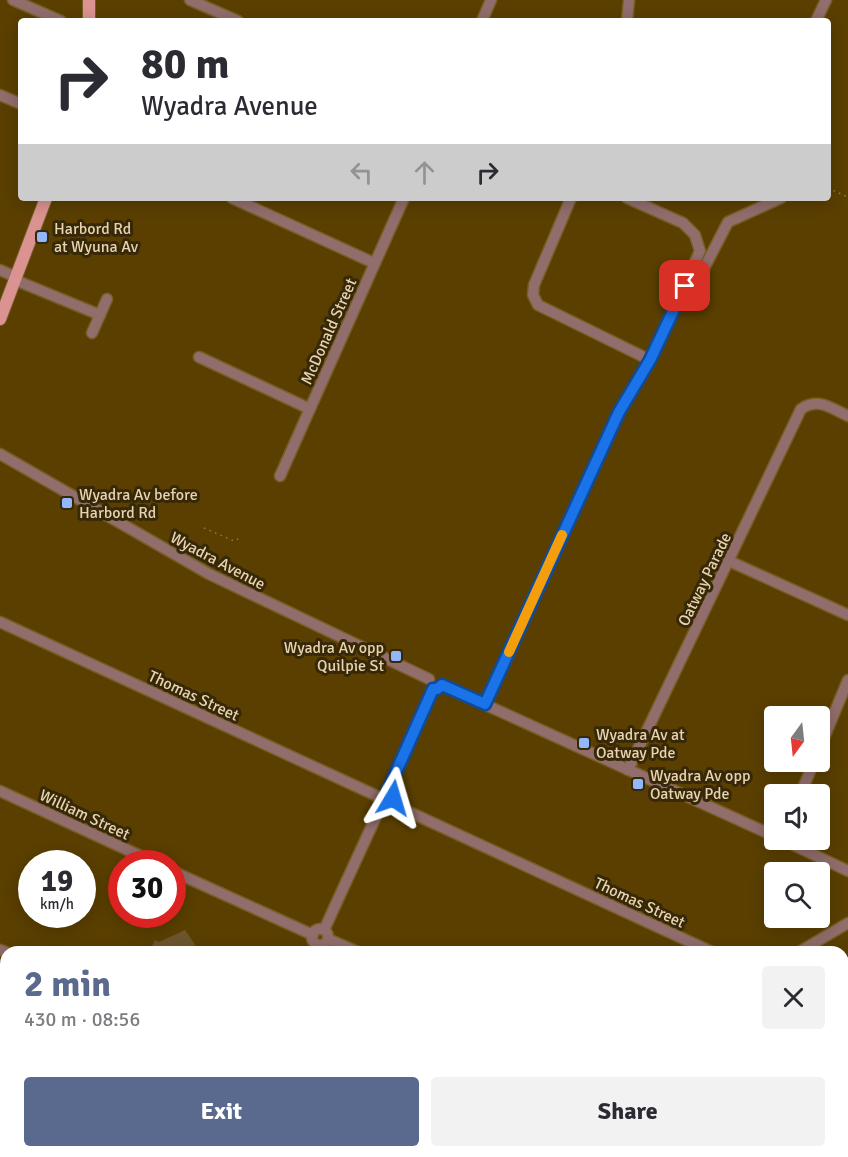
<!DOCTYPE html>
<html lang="en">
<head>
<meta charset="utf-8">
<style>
	body { margin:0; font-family:Signika,sans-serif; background:#f2f2f3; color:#2b2b33; height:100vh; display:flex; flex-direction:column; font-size:22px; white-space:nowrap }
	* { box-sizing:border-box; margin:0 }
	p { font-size:20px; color:#7c7c81 }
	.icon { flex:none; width:33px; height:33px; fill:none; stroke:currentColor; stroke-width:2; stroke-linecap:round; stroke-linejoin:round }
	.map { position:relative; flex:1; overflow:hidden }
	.drawer { position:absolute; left:0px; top:946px; width:849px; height:212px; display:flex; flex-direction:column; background:#fff; border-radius:18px 18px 0 0; box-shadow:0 3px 15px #0003 }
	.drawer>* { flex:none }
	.banner { position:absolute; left:18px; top:18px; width:813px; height:183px; border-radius:6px; box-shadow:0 3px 15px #0003; background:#fff; color:#2b2b33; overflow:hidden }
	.needle { width:39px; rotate:195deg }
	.fabs { position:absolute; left:764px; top:706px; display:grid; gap:12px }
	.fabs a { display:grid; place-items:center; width:66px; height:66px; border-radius:6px; background:#fff; box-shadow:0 3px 15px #0003; font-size:30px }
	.speed { position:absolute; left:18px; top:850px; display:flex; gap:12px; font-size:30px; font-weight:700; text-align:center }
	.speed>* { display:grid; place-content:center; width:78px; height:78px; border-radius:50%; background:#fff; box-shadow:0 3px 15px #0003; line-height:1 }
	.speed small { font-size:15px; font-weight:400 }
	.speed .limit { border:9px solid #d22; background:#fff; color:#111 }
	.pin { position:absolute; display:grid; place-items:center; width:51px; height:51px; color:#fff; margin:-26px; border-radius:12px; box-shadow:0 3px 9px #0006 }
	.me { position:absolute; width:66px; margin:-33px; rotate:7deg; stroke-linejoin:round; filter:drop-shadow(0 0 4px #0008) }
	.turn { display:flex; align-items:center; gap:21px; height:126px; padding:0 24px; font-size:27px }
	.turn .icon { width:78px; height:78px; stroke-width:2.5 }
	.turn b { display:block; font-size:42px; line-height:51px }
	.lanes { display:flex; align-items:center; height:57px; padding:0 24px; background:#0003; justify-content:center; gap:30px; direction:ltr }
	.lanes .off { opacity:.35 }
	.round { display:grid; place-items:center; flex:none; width:63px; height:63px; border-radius:6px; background:#f2f2f3 }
	.head { display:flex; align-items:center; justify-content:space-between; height:102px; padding:0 24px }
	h1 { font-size:36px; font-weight:800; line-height:45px; color:#596a8e }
	.button { display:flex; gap:12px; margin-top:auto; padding:12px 24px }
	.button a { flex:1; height:69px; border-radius:6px; background:#596a8e; color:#fff; font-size:24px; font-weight:800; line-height:69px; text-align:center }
	.button a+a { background:#f2f2f3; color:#2b2b33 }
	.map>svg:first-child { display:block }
</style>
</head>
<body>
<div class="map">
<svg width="848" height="1157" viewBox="0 0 848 1157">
	<rect width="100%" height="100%" fill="#5a3f00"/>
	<!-- green -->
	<polygon fill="#6c562d" points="185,930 200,952 149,952 155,940 159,942"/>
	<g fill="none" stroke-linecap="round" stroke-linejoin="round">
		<defs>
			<g id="minor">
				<polyline points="13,0 61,21"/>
				<polyline points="190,0 238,21"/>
				<polyline points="482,21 491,0"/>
				<polyline points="627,21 629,0"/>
				<polyline points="816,21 826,0"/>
				<polyline points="0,95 21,104"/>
				<polyline points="232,198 374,263"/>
				<polyline points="571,198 534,285 533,295 538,305 650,360"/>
				<polyline points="0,270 16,277"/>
				<polyline points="15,280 100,315"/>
				<polyline points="686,286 699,278 728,222 781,198"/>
				<polyline points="92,333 107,299"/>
				<polyline points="199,357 310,409"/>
				<polyline points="0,454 209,574 429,679"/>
				<polyline points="280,476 404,198"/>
				<polyline points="729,561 848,615"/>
				<polyline points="0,622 375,795"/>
				<polyline points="442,685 774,836"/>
				<polyline points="485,704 619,412 650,360 700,251 695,235 683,223 627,198"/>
				<polyline points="819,750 848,680"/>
				<path d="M628 770 801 409C818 397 831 408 848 416"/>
				<polyline points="388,790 433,689"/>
				<polyline points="0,791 158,864"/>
				<polyline points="800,795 814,762"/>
				<polyline points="392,804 712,952"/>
				<polyline points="787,842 848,871"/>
				<polyline points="172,871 313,935"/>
				<circle cx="320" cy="937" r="8"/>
				<polyline points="324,930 380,808"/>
				<polyline points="328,939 358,952"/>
				<polyline points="0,950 6,952"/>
				<polyline points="799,952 848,923"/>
				<polyline points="843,1014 848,1017"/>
				<polyline points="0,1111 4,1102"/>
				<polyline points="115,1152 126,1157"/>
				<polyline points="436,1152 447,1157"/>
				<polyline points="782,1152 793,1157"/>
				<polyline points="721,1157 724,1152"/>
			</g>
			<g id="major">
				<polyline points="89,21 89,0"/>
				<polyline points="0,319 46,198"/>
			</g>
		</defs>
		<!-- minor casing -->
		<use href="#minor" stroke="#765d23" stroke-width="13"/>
		<!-- major casing -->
		<use href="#major" stroke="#765d23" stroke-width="14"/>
		<!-- path -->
		<g stroke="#927a46" stroke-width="1.5" stroke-dasharray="1.5 4.5" stroke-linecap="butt">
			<polyline points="828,188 848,197"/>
			<polyline points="204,528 234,541 242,537"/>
		</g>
		<!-- minor -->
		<use href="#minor" stroke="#916d6b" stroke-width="10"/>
		<!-- major -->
		<use href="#major" stroke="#da9390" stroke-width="12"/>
	</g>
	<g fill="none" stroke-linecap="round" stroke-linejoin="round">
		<defs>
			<polyline id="route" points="393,798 388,790 433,689 437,689 442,685 485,704 619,412 650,360 685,286"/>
		</defs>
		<!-- route casing -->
		<use href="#route" stroke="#114b97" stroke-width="15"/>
		<!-- route -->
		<use href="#route" stroke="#1a73e8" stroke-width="10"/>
		<!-- slow -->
		<polyline stroke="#f59e0b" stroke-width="10" points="509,652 562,535"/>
	</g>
	<!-- markers -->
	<g fill="#92b7fd" stroke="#372808" stroke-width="2">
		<rect x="36" y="231" width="12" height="12" rx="3"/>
		<rect x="61" y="497" width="12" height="12" rx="3"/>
		<rect x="390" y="650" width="12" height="12" rx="3"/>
		<rect x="578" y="737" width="12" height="12" rx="3"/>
		<rect x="632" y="778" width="12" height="12" rx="3"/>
	</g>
	<g text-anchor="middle" stroke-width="6" stroke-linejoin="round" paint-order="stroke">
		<!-- poi labels -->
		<g font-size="16" fill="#e7d3b0" stroke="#372808" text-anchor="start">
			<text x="54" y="234">Harbord Rd<tspan x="54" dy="18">at Wyuna Av</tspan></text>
			<text x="79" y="500">Wyadra Av before<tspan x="79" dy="18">Harbord Rd</tspan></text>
			<text x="384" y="653" text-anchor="end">Wyadra Av opp<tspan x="384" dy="18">Quilpie St</tspan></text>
			<text x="596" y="740">Wyadra Av at<tspan x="596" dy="18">Oatway Pde</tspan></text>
			<text x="650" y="781">Wyadra Av opp<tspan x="650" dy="18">Oatway Pde</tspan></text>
		</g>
		<!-- street labels -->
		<g font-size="16" fill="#e7d3b0" stroke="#372808">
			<text transform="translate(328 331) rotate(-66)" y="6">McDonald Street</text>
			<text transform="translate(218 560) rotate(28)" y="6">Wyadra Avenue</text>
			<text transform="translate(704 579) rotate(-64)" y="6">Oatway Parade</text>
			<text transform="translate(194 695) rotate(25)" y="6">Thomas Street</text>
			<text transform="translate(85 814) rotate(25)" y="6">William Street</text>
			<text transform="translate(640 902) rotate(25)" y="6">Thomas Street</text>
		</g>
	</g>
</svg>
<div class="fabs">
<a><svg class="needle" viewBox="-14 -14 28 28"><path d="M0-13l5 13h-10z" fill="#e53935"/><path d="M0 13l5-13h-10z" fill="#7c7c81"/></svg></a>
<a><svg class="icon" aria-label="sound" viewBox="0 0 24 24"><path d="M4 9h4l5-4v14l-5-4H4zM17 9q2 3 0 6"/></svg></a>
<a><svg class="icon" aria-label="search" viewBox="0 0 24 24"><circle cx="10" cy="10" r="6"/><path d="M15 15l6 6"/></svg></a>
</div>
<div class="speed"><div>19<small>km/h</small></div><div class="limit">30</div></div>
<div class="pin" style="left:685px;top:286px;background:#d93025"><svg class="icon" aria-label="arrive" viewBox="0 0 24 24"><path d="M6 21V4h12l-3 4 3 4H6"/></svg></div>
<svg class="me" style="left:393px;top:798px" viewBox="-20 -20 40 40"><path d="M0-17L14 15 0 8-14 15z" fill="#1a73e8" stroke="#fff" stroke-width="4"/></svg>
<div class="banner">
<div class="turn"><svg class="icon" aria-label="right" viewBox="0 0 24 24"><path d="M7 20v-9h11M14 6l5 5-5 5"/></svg><div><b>80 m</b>Wyadra Avenue</div></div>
<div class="lanes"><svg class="icon off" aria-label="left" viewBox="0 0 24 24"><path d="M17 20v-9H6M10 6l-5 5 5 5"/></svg><svg class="icon off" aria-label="ahead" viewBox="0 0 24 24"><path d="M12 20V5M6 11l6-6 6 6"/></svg><svg class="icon" aria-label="right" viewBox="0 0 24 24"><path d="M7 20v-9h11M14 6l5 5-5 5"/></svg></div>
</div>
<section class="drawer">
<div class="head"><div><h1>2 min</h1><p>430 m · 08:56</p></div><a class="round"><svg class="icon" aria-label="close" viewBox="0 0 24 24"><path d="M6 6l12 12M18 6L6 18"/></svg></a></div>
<div class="button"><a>Exit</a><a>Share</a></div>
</section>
</div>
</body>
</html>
